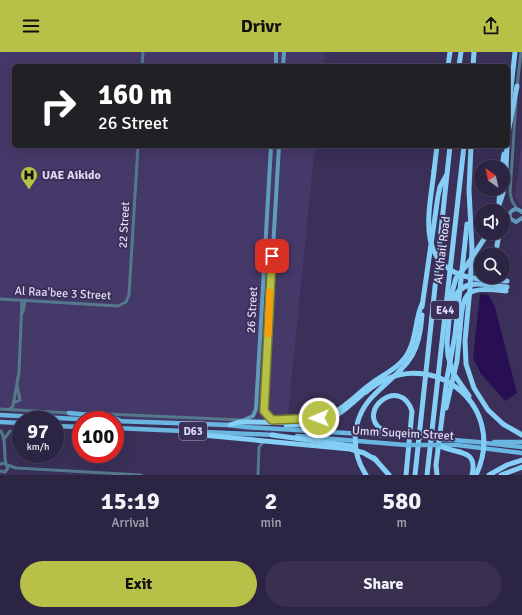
<!DOCTYPE html>
<html lang="en">
<head>
<meta charset="utf-8">
<style>
	body { margin:0; font-family:Signika,sans-serif; background:#38304e; color:#f1f3f6; height:100vh; display:flex; flex-direction:column; font-size:15px; white-space:nowrap }
	* { box-sizing:border-box; margin:0 }
	p { font-size:13px; color:#a6a4b2 }
	.icon { flex:none; width:22px; height:22px; fill:none; stroke:currentColor; stroke-width:2; stroke-linecap:round; stroke-linejoin:round }
	.map { position:relative; height:423px; overflow:hidden }
	.panel { display:flex; flex-direction:column; background:#2c2443; flex:1 }
	.panel>* { flex:none }
	.guide { position:absolute; left:12px; top:12px; width:498px; height:84px; border-radius:6px; box-shadow:0 4px 16px #0002,0 0 0 1px #48415c; background:#202124; color:#fff; overflow:hidden }
	.needle { width:26px; rotate:327deg }
	.tools { position:absolute; left:474px; top:108px; display:grid; gap:8px }
	.tools a { display:grid; place-items:center; width:36px; height:36px; border-radius:50%; background:#2c2443; box-shadow:0 4px 16px #0002,0 0 0 1px #48415c; font-size:20px }
	.speed { position:absolute; left:12px; top:359px; display:flex; gap:8px; font-size:20px; font-weight:700; text-align:center }
	.speed>* { display:grid; place-content:center; width:52px; height:52px; border-radius:50%; background:#2c2443; box-shadow:0 4px 16px #0002,0 0 0 1px #48415c; line-height:1 }
	.speed small { font-size:10px; font-weight:400 }
	.speed .limit { border:6px solid #d22; background:#fff; color:#111 }
	.pin { position:absolute; display:grid; place-items:center; width:34px; height:34px; color:#fff; margin:-17px; border-radius:8px; box-shadow:0 2px 6px #0006 }
	.me { position:absolute; width:44px; margin:-22px; rotate:269deg; stroke-linejoin:round; filter:drop-shadow(0 0 3px #0008) }
	.turn { display:flex; align-items:center; gap:14px; height:84px; padding:0 20px; font-size:18px }
	.turn .icon { width:52px; height:52px; stroke-width:2.5 }
	.turn b { display:block; font-size:28px; line-height:34px }
	.eta { display:flex; justify-content:space-evenly; align-items:center; height:68px; text-align:center }
	.eta b { font-size:24px; font-weight:700; line-height:28px }
	.button { display:flex; gap:8px; margin-top:auto; padding:8px 20px }
	.button a { flex:1; height:46px; border-radius:24px; background:#b7c147; color:#111; font-size:16px; font-weight:700; line-height:46px; text-align:center }
	.button a+a { background:#38304e; color:#f1f3f6 }
	header { display:flex; justify-content:space-between; align-items:center; height:52px; padding:0 20px; background:#b7c147; color:#111; font-size:18px; font-weight:700 }
	.map>svg:first-child { display:block }
</style>
</head>
<body>
<header><svg class="icon" aria-label="menu" viewBox="0 0 24 24"><path d="M4 6h16M4 12h16M4 18h16"/></svg>Drivr<svg class="icon" aria-label="share" viewBox="0 0 24 24"><path d="M12 15V3M7 8l5-5 5 5M5 13v7h14v-7"/></svg></header>
<div class="map">
<svg width="522" height="423" viewBox="0 0 522 423">
	<rect width="100%" height="100%" fill="#3a3059"/>
	<!-- built -->
	<g fill="#453969">
		<polygon points="0,0 325,0 324,14 14,14 14,94 315,94 287,373 282,373 282,381 0,359"/>
		<polygon points="522,88 522,153 520,152 515,145"/>
	</g>
	<!-- water -->
	<polygon fill="#280f54" points="480,242 489,243 495,255 517,341 505,349 481,322 473,306"/>
	<g fill="none" stroke-linecap="round" stroke-linejoin="round">
		<!-- minor -->
		<g stroke="#54798d" stroke-width="3">
			<polyline points="142,14 143,0"/>
			<polyline points="517,35 521,0"/>
			<polyline points="516,48 510,141 512,149 517,157"/>
			<polyline points="0,247 118,254 126,250 129,243 138,94"/>
			<polyline points="23,260 25,248"/>
			<polyline points="14,349 16,350 20,348 17,333"/>
			<polyline points="0,357 70,361"/>
			<polyline points="10,357 13,354 19,320 22,248"/>
			<polyline points="106,362 242,368"/>
			<polyline points="271,368 310,366"/>
			<path d="M1 379C7 389 3 401 6 412"/>
			<polyline points="4,387 10,379"/>
			<polyline points="0,412 5,411 8,416 5,420 0,419"/>
			<polyline points="7,413 16,416 141,423"/>
			<polyline points="258,423 259,395 264,389"/>
		</g>
		<!-- secondary -->
		<g stroke="#619cbd" stroke-width="4">
			<polyline points="276,14 276,0"/>
			<polyline points="283,14 284,0"/>
			<path d="M522 160 519 158 515 157C510 159 508 163 511 167L516 170 522 166"/>
			<polyline points="244,368 253,364 256,357 271,94"/>
			<polyline points="272,368 265,361 264,351 279,94"/>
		</g>
		<!-- primary -->
		<g stroke="#69b7e1" stroke-width="4.5">
			<polyline points="69,361 111,365 119,368"/>
			<polyline points="0,363 97,368"/>
			<polyline points="115,369 230,373 245,375 397,384"/>
			<polyline points="0,370 21,371"/>
			<polyline points="55,374 81,375"/>
			<polyline points="115,376 275,383"/>
			<polyline points="297,384 406,393"/>
			<polyline points="477,390 522,395"/>
			<polyline points="494,390 522,390"/>
			<polyline points="439,393 457,393 522,401"/>
		</g>
		<!-- motorway -->
		<g stroke="#85cef6" stroke-width="5">
			<polyline points="448,14 450,0"/>
			<polyline points="459,14 461,0"/>
			<polyline points="473,14 474,0"/>
			<polyline points="508,63 515,0"/>
			<polyline points="508,81 517,34"/>
			<polyline points="471,94 469,138 472,197 470,236 465,289 466,312 474,336 488,358 503,372 522,383"/>
			<polyline points="502,115 504,102"/>
			<polyline points="506,115 507,94"/>
			<polyline points="434,119 437,94"/>
			<polyline points="499,150 500,137"/>
			<polyline points="497,194 499,181"/>
			<polyline points="422,255 438,144 440,135 446,124"/>
			<path d="M375 342C405 313 419 308 422 263"/>
			<polyline points="446,356 457,309 460,277"/>
			<path d="M230 373 239 370C269 369 306 375 333 361 348 353 359 340 372 331 386 321 401 315 409 299 417 284 415 267 422 252"/>
			<path d="M286 373C328 373 335 367 365 340"/>
			<polyline points="191,379 202,383 350,397 364,401 376,408"/>
			<polyline points="272,383 352,394"/>
			<path d="M405 384C397 381 388 382 381 377 356 359 400 323 412 359L406 423"/>
			<path d="M439 393C452 403 479 394 472 423"/>
			<polyline points="374,406 389,423"/>
			<polyline points="415,423 450,94"/>
			<polyline points="427,423 464,94"/>
			<polyline points="437,423 436,413 447,326 455,283 467,172"/>
			<polyline points="489,423 507,413 522,408"/>
			<polyline points="501,423 522,415"/>
		</g>
		<!-- primary-bridge -->
		<g stroke="#69b7e1" stroke-width="4.5">
			<polyline points="405,384 477,390"/>
			<polyline points="406,393 439,393"/>
		</g>
		<!-- motorway-bridge -->
		<g stroke="#85cef6" stroke-width="5">
			<path d="M434 119C430 157 415 209 464 224 478 228 493 228 507 229"/>
			<polyline points="497,159 503,141 506,115"/>
			<path d="M453 251C459 224 487 233 507 235"/>
			<path d="M460 277C463 237 466 235 506 239"/>
			<path d="M366 340C426 289 510 351 476 423"/>
			<polyline points="469,344 453,321 448,304 447,291 451,244 456,226 467,213 488,181"/>
			<path d="M366 423C349 397 352 364 375 342"/>
		</g>
	</g>
	<g fill="none" stroke-linecap="round" stroke-linejoin="round">
		<defs>
			<polyline id="route" points="272,204 264,359 272,368 319,366"/>
		</defs>
		<!-- route casing -->
		<use href="#route" stroke="#777d2e" stroke-width="10"/>
		<!-- route -->
		<use href="#route" stroke="#b7c147" stroke-width="7"/>
		<!-- slow -->
		<polyline stroke="#f59e0b" stroke-width="7" points="268,282 270,240"/>
	</g>
	<!-- icons -->
	<defs>
		<symbol id="hospital-pin" viewBox="-11 -11 22 30"><path d="M0 17L-7.5 6A9.5 9.5 0 1 1 7.5 6Z" fill="#b7c147" stroke="#3a3059"/><path d="M-5-5h3v3.5h4V-5h3V5h-3V1.5h-4V5h-3Z" fill="#111"/></symbol>
	</defs>
	<g fill-rule="evenodd">
		<use href="#hospital-pin" x="19" y="113" width="20" height="27"/>
	</g>
	<g text-anchor="middle" stroke-width="4" stroke-linejoin="round" paint-order="stroke">
		<!-- shield labels -->
		<g fill="#3a3059" stroke="#aea7c6" stroke-width="1">
			<rect x="431" y="249" width="28" height="18" rx="3"/>
			<rect x="179" y="370" width="28" height="18" rx="3"/>
		</g>
		<g font-size="11" font-weight="bold" fill="#dfdaf4">
			<text x="445" y="262">E44</text>
			<text x="193" y="383">D63</text>
		</g>
		<!-- poi labels -->
		<g font-size="12" font-weight="bold" fill="#dfdaf4" stroke="#3a3059" text-anchor="start">
			<text x="42" y="127">UAE Aikido</text>
		</g>
		<!-- street labels -->
		<g font-size="12" fill="#dfdaf4" stroke="#3a3059">
			<text transform="translate(124 173) rotate(-87)" y="4">22 Street</text>
			<text transform="translate(442 198) rotate(-83)" y="4">Al Khail Road</text>
			<text transform="translate(63 241) rotate(3)" y="4">Al Raa'bee 3 Street</text>
			<text transform="translate(252 258) rotate(-87)" y="4">26 Street</text>
			<text transform="translate(403 381) rotate(3)" y="4">Umm Suqeim Street</text>
		</g>
	</g>
</svg>
<div class="tools">
<a><svg class="needle" viewBox="-14 -14 28 28"><path d="M0-13l5 13h-10z" fill="#e53935"/><path d="M0 13l5-13h-10z" fill="#a6a4b2"/></svg></a>
<a><svg class="icon" aria-label="sound" viewBox="0 0 24 24"><path d="M4 9h4l5-4v14l-5-4H4zM17 9q2 3 0 6"/></svg></a>
<a><svg class="icon" aria-label="search" viewBox="0 0 24 24"><circle cx="10" cy="10" r="6"/><path d="M15 15l6 6"/></svg></a>
</div>
<div class="speed"><div>97<small>km/h</small></div><div class="limit">100</div></div>
<div class="pin" style="left:272px;top:204px;background:#d93025"><svg class="icon" aria-label="arrive" viewBox="0 0 24 24"><path d="M6 21V4h12l-3 4 3 4H6"/></svg></div>
<svg class="me" style="left:319px;top:366px" viewBox="-20 -20 40 40"><circle r="17" fill="#b7c147" stroke="#fff" stroke-width="3"/><path d="M0-11L8 9 0 5-8 9z" fill="#fff"/></svg>
<div class="guide">
<div class="turn"><svg class="icon" aria-label="right" viewBox="0 0 24 24"><path d="M7 20v-9h11M14 6l5 5-5 5"/></svg><div><b>160 m</b>26 Street</div></div>
</div>
</div>
<section class="panel">
<div class="eta">
<div><b>15:19</b><p>Arrival</p></div>
<div><b>2</b><p>min</p></div>
<div><b>580</b><p>m</p></div>
</div>
<div class="button"><a>Exit</a><a>Share</a></div>
</section>
</body>
</html>
